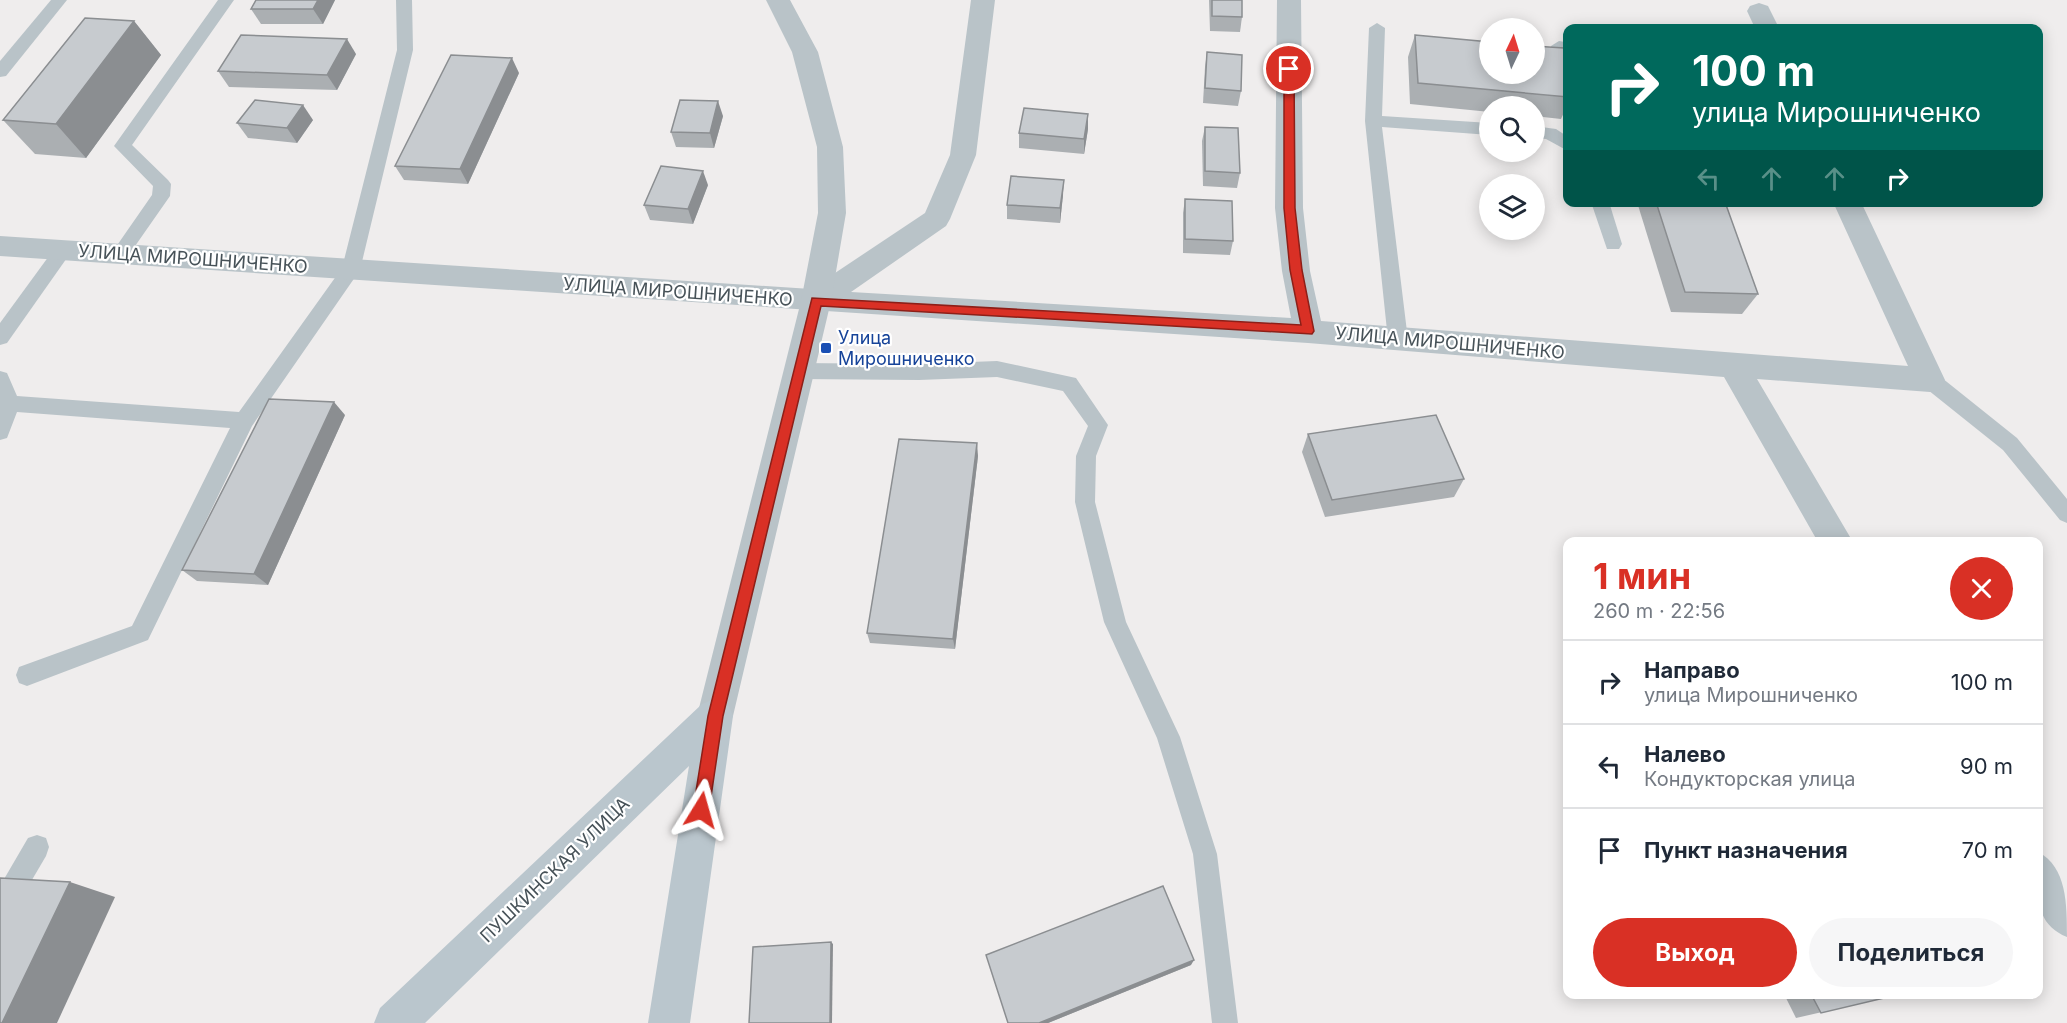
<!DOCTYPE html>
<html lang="ru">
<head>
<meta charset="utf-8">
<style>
	body { margin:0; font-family:Inter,sans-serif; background:#f6f6f7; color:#1f2937; height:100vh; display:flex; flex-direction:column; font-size:22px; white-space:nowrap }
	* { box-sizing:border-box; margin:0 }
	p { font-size:20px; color:#747a83 }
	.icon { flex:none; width:33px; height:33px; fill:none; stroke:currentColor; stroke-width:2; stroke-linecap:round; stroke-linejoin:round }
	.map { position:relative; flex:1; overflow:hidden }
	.panel { position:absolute; left:1563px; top:537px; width:480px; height:462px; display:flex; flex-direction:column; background:#fff; border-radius:12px; box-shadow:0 3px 15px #0003 }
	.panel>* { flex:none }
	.guide { position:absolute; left:1563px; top:24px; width:480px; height:183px; border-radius:12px; box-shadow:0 3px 15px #0003; background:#00695c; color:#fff; overflow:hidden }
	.needle { width:39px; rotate:4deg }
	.controls { position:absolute; left:1479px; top:18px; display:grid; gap:12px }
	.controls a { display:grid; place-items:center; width:66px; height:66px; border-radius:50%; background:#fff; box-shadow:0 3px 15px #0003; font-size:30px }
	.pin { position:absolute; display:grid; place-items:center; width:51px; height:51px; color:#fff; margin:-26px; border:3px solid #fff; border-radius:50%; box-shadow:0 2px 6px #0007 }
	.me { position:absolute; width:66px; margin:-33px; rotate:8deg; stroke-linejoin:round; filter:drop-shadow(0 0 4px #0008) }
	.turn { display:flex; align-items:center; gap:21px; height:126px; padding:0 30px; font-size:27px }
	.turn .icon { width:78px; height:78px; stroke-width:2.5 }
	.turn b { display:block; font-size:42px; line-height:51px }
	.lanes { display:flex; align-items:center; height:57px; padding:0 30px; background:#0003; justify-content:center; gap:30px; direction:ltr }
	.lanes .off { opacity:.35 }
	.round { display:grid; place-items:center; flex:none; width:63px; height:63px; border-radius:32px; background:#f6f6f7 }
	.summary { display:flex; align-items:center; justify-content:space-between; height:102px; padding:0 30px }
	h1 { font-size:36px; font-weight:700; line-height:45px; color:#d93025 }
	.primary-button { display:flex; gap:12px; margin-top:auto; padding:12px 30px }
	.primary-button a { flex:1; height:69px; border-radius:36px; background:#d93025; color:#fff; font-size:24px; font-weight:700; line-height:69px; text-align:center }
	.primary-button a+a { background:#f6f6f7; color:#1f2937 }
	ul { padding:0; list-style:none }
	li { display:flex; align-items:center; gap:18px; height:84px; padding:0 30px; border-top:2px solid #e0e1e3 }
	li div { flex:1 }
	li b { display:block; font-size:22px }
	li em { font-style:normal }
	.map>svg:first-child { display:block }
</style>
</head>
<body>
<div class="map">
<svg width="2067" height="1023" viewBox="0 0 2067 1023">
	<rect width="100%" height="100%" fill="#efeded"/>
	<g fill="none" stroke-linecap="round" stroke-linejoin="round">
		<!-- service -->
		<g fill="#b9c3c8" fill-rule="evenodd">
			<polygon points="51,0 67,0 6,76 0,77 0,61"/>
			<polygon points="218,0 234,0 132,145 168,180 171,184 170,196 126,259 114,259 111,254 152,195 153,186 114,146"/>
			<polygon points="396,0 412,0 413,50 360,270 252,426 148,640 27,686 19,683 16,675 19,667 132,626 230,428 17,412 7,438 0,440 0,371 7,373 17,396 239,412 342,268 397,50"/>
			<polygon points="1377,23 1385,28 1382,116 1490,123 1490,135 1382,127 1408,340 1405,345 1398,347 1391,345 1388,340 1365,121 1369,28"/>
			<polygon points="1559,41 1565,42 1568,48 1568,84 1560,79 1551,46"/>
			<polygon points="1534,126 1556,129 1568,137 1568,151 1546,139 1534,138"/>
			<polygon points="1591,202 1609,202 1622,244 1619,249 1607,249"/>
			<polygon points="63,243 69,245 72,250 69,255 7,343 0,345 0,323 57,245"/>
			<polygon points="997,361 1076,378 1108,425 1096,456 1095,502 1126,622 1180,737 1217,854 1238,1023 1212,1023 1193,854 1157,738 1104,622 1075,502 1076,456 1088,426 1063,391 997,377 919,380 797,379 790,376 787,371 790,366 797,363 919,364"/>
			<polygon points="1930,372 1937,374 2017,438 2067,499 2067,523 2060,520 2003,450 1923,386 1920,380 1923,374"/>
			<polygon points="37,835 46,838 49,847 46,856 9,919 0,923 0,886 28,838"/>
		</g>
		<!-- minor -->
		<g fill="#b9c3c8" fill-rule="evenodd">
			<polygon points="971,0 995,0 976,155 950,219 946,226 851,292 1291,318 1282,271 1275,208 1277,0 1301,0 1303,208 1310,271 1321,321 1908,366 1833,202 1861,202 1945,380 1941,389 1930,392 1757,379 1853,542 1818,542 1724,377 1308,343 0,256 0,236 811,289 925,213 950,155"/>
			<polygon points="1759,3 1768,6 1779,28 1755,28 1747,11 1750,6"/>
			<path d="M2038 852C2067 867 2067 904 2067 937 2030 922 2038 885 2038 852Z"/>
		</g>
		<!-- tertiary -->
		<polygon fill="#b9c3c8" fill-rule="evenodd" points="766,0 790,0 818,52 843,147 846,213 831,301 733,716 728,728 715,733 702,728 697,716 801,301 818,213 817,147 792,52"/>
		<!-- secondary -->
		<polygon fill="#bac6cd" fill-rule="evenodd" points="715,699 728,704 733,716 690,1023 648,1023 689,766 425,1023 374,1023 380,1008 702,704"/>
	</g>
	<!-- wall -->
	<g fill="#abafb2">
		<polygon points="256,0 335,0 323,24 261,24 251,9"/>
		<polygon points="1209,0 1242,0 1242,17 1240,32 1210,31"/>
		<polygon points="134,21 161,55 86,158 35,154 3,120"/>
		<polygon points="1415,35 1568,72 1568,104 1561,119 1534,116 1534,106 1490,106 1490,112 1410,104 1408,57"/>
		<polygon points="1207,52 1241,91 1238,106 1203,103 1205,67"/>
		<polygon points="356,54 337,90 229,87 218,71"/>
		<polygon points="519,73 468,184 404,180 395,166"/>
		<polygon points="1088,114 1088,129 1084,154 1019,148 1019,133"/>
		<polygon points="723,116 714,148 676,147 671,132"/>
		<polygon points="313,120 297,143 248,138 237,123"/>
		<polygon points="1205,127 1240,173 1237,188 1203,186 1202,141"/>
		<polygon points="708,185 693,224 650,220 644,205"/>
		<polygon points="1063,195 1060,223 1007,219 1007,205"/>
		<polygon points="1185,199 1233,241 1230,255 1183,253 1183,213"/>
		<polygon points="1637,202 1725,202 1758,294 1742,314 1671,312"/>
		<polygon points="345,415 268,585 197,581 182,570"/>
		<polygon points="1308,434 1464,479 1454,497 1325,517 1302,452"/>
		<polygon points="978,456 955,649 870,643 867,633"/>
		<polygon points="986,955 1191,965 1048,1023 1008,1023"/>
		<polygon points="1784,994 1901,994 1796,1018"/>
	</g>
	<!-- shaded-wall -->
	<g fill="#8b8e91">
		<polygon points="318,0 335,0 323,24 313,9"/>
		<polygon points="134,21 161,55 86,158 56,124"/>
		<polygon points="347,39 356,54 337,90 327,75"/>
		<polygon points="512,58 519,73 468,184 460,169"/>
		<polygon points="718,101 723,116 714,148 710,133"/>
		<polygon points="303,105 313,120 297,143 287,128"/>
		<polygon points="1088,114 1088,129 1084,154 1084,139"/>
		<polygon points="703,171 708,185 693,224 688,209"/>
		<polygon points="1064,180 1063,195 1060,223 1060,208"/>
		<polygon points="334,402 345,415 268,585 254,574"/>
		<polygon points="977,443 978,456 955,649 953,639"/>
		<polygon points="70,882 115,897 57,1023 2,1023"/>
		<polygon points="831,942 833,944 832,1023 830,1023"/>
		<polygon points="1194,960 1191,965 1048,1023 1039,1023"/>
	</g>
	<!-- building -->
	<g fill="#c7cbcf" stroke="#8b8e91" stroke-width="1.5">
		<polygon points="256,0 318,0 313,9 251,9"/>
		<polygon points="1212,0 1242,0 1242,17 1212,16"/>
		<polygon points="85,18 134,21 56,124 3,120"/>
		<polygon points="241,35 347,39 327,75 218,71"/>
		<polygon points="1415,35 1490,42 1490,74 1534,74 1534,46 1564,48 1568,72 1568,97 1418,83"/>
		<polygon points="1207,52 1242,55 1241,91 1205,88"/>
		<polygon points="451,55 512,58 460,169 395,166"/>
		<polygon points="255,100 303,105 287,128 237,123"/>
		<polygon points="680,100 718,101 710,133 671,132"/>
		<polygon points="1024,108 1088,114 1084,139 1019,133"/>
		<polygon points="1205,127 1238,128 1240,173 1205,171"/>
		<polygon points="661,166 703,171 688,209 644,205"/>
		<polygon points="1011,176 1064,180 1060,208 1007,205"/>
		<polygon points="1185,199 1232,201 1233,241 1185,239"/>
		<polygon points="1656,202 1725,202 1758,294 1685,292"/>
		<polygon points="269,399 334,402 254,574 182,570"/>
		<polygon points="1436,415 1464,479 1332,500 1308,434"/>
		<polygon points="899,439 977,443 953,639 867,633"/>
		<polygon points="0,878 70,882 2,1023 0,1023"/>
		<polygon points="1163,886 1194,960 1039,1023 1008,1023 986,955"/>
		<polygon points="831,942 830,1023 749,1023 753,947"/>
		<polygon points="1811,994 1901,994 1821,1013"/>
	</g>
	<!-- route -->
	<polygon fill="#d93025" stroke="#8d1f18" stroke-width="1.5" points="1289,66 1294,69 1295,208 1302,270 1314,331 1312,334 821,306 723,716 709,810 707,816 701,818 696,816 693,810 708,716 812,298 1301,325 1290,270 1284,208 1284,69"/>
	<!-- markers -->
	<rect fill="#1a4fb4" stroke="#fff" stroke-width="2" x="820" y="342" width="12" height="12" rx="3"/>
	<g text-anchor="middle" stroke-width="4.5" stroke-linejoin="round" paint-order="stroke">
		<!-- street labels -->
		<g font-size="18" fill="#475258" stroke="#fff">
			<text transform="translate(193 259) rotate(4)" y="6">УЛИЦА МИРОШНИЧЕНКО</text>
			<text transform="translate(678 292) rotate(4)" y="6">УЛИЦА МИРОШНИЧЕНКО</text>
			<text transform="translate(1450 343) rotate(5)" y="6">УЛИЦА МИРОШНИЧЕНКО</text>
			<text transform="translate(555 870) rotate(-44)" y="6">ПУШКИНСКАЯ УЛИЦА</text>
		</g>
		<!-- transit labels -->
		<g font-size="18" fill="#164399" stroke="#fff" text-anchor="start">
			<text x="838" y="344">Улица<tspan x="838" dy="21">Мирошниченко</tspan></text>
		</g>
	</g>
</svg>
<div class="controls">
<a><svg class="needle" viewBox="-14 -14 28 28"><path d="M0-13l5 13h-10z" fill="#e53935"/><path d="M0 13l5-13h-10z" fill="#747a83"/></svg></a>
<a><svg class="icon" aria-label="search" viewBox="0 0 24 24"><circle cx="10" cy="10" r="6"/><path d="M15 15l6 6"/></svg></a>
<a><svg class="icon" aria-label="layers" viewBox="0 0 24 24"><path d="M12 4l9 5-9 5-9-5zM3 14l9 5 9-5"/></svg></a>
</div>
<div class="pin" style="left:1289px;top:69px;background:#d93025"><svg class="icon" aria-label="arrive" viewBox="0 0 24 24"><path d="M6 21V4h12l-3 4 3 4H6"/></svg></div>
<svg class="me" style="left:701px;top:810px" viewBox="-20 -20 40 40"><path d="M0-17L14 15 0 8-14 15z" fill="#d93025" stroke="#fff" stroke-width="4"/></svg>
<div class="guide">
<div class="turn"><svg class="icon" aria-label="right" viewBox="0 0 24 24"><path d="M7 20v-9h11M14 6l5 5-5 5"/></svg><div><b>100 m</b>улица Мирошниченко</div></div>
<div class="lanes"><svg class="icon off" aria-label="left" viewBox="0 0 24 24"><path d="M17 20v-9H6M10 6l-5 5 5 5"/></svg><svg class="icon off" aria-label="ahead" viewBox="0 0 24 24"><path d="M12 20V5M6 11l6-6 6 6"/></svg><svg class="icon off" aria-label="ahead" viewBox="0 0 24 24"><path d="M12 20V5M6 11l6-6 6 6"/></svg><svg class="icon" aria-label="right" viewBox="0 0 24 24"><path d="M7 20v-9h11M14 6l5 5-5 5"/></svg></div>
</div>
<section class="panel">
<div class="summary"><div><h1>1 мин</h1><p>260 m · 22:56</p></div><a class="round" style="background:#d93025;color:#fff"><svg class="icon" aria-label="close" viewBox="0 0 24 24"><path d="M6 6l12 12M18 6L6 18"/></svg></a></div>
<ul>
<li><svg class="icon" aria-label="right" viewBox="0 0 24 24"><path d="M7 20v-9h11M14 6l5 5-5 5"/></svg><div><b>Направо</b><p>улица Мирошниченко</p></div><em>100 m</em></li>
<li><svg class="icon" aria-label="left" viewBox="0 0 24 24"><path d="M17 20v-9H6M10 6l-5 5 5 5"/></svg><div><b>Налево</b><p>Кондукторская улица</p></div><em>90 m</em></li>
<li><svg class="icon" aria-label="arrive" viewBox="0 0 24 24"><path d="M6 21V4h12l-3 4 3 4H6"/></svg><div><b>Пункт назначения</b></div><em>70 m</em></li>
</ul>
<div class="primary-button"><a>Выход</a><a>Поделиться</a></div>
</section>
</div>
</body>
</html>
